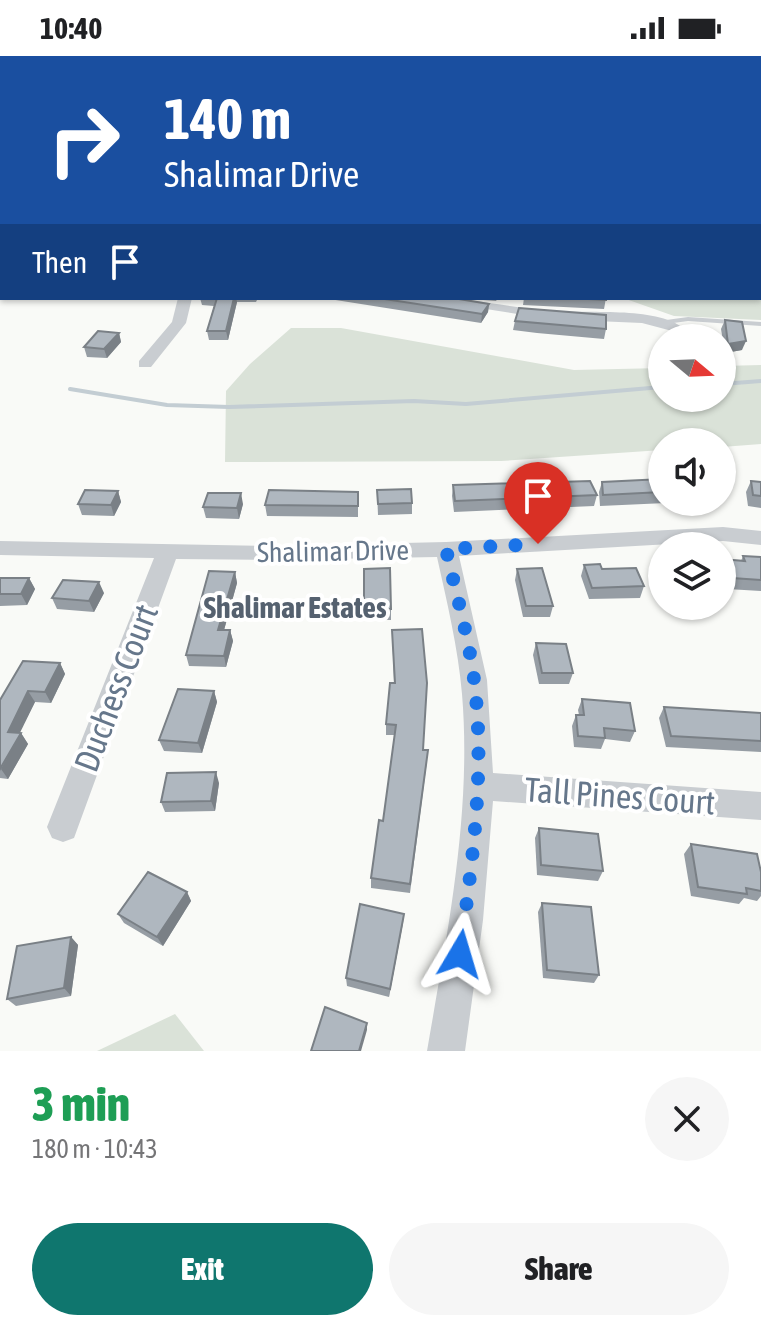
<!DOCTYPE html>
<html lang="en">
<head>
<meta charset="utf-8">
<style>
	body { margin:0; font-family:"Asap Condensed",sans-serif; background:#f6f6f6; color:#202124; height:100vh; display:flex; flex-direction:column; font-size:30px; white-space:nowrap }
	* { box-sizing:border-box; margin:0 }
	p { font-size:26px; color:#757577 }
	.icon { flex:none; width:44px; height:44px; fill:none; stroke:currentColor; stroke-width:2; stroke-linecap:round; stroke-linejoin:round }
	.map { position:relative; height:995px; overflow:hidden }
	.side { display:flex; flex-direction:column; background:#fff; flex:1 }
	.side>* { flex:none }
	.hud { position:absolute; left:0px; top:0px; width:762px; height:244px; box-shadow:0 2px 6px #0004; background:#1a4fa0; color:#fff; overflow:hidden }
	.needle { width:52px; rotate:109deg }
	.controls { position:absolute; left:648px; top:268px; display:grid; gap:16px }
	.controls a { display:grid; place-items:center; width:88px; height:88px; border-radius:50%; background:#fff; box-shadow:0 2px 6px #0004; font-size:40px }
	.pin { position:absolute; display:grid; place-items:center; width:68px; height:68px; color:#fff; margin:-82px -34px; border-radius:50% 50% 50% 0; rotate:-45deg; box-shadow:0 0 8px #0007 }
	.pin .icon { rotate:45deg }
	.me { position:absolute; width:88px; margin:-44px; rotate:7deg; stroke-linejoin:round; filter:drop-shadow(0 0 6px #0008) }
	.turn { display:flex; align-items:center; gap:28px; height:168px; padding:0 32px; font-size:36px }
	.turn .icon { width:104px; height:104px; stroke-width:2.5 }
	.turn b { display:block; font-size:56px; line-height:68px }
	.then { display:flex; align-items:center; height:76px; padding:0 32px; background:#0003; gap:16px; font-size:30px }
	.round { display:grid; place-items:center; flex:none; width:84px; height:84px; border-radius:42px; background:#f6f6f6 }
	.overview { display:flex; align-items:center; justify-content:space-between; height:136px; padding:0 32px }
	h1 { font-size:48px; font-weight:800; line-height:60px; color:#1e9e55 }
	.primary-button { display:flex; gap:16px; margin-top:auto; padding:16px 32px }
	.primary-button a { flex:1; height:92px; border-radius:48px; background:#0f766e; color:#fff; font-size:32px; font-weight:800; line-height:92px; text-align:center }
	.primary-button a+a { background:#f6f6f6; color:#202124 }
	.status { display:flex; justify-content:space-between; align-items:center; height:56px; padding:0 40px; background:#fff; direction:ltr }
	.status svg { height:22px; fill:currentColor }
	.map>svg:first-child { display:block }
</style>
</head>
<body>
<div class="status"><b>10:40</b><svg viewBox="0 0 49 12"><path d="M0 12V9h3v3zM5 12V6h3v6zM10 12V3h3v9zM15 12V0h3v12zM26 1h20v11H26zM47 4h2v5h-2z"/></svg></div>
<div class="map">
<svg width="761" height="995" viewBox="0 0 761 995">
	<rect width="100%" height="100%" fill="#f9faf7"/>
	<!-- green -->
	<g fill="#dae2d8">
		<polygon points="761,112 761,264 674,260 623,242 760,242"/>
		<polygon points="291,272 341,272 574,314 662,312 662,342 722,342 722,310 761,309 761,388 722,391 722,386 662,386 662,394 501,405 225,406 226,335 250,308"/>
		<polygon points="175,958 204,995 97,995"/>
	</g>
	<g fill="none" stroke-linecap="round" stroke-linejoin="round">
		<!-- stream -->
		<g stroke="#c3cdd3" stroke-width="4">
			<polyline points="722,328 761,325"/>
			<polyline points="70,333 167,349 229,351 414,345 466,348 662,331"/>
		</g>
		<defs>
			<polygon id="secondary" points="0,205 2,205 0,216"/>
		</defs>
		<!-- secondary casing -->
		<use href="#secondary" stroke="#bbc0c5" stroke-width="4"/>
		<!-- lane -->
		<polygon fill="#c9cdd1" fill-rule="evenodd" points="688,261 761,266 761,270 688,265 659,269 655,267 659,265"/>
		<!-- street -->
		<g fill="#c9cdd1" fill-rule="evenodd">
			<rect x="0" y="117" width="2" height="6"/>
			<polygon points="178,242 192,242 186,267 151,311 139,311 139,305 172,266"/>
			<path d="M434 242C474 242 511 252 551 255 585 258 656 250 683 272L676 276 642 267 549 263 441 246Z"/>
			<path d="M723 471 761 475V489L723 485 459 500 487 624 493 717 761 736V764L493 745 483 864 465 995H427C447 878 472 758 462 638 458 592 447 546 437 501L276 504 176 503 74 782 63 786 52 782 47 771 154 502 0 499V485L276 490 446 486Z"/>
		</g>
		<!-- secondary -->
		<use href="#secondary" fill="#fff" fill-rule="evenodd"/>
	</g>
	<!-- wall -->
	<g fill="#969da4">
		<polygon points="200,242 258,242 256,246 237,246 228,284 209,284 207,275 214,250 202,249"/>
		<polygon points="323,242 453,242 489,248 488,256 481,267"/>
		<polygon points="458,242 498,242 496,245"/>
		<polygon points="524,242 606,242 604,253 523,249"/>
		<polygon points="725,264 742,294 725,297 721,273"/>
		<polygon points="515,265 606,273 604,283 537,277 513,274"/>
		<polygon points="119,277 121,286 107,302 87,301 84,291"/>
		<polygon points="662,423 662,446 688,446 600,450 599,436 602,426"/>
		<polygon points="751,425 761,426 761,452 748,450 746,436"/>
		<polygon points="453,429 597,439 594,450 454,456 452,440"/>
		<polygon points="377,434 412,447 412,458 378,459"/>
		<polygon points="118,435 121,446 114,460 82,459 78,448"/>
		<polygon points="358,436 358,461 267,460 265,449"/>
		<polygon points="243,448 239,463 206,462 203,451"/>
		<polygon points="743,500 761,501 761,535 727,533 725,528 722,528 722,503 741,505"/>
		<polygon points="658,503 662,503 662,531 654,514"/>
		<polygon points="584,509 602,513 644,530 640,542 589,543 581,520"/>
		<polygon points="364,513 391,553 391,564 364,564"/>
		<polygon points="517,513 553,550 550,561 523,561 515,524"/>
		<polygon points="235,516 237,527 224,574 230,574 233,585 226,611 189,610 186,599"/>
		<polygon points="0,522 29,522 35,533 27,549 0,550"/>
		<polygon points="104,537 94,556 57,553 52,542"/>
		<polygon points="392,574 423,694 427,705 410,837 371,832 371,822 383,765 395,679 386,679 386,668 394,627"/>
		<polygon points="536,587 573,617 569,628 539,628 533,599"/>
		<polygon points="60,607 65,618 51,647 35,646 19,677 21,677 28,688 8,723 0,722 0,644"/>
		<polygon points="214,635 217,646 202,697 164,695 159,684"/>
		<polygon points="582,643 635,675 630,686 605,683 601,693 574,691 572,670 576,659 579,659 578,654"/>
		<polygon points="664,651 761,657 761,696 666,691 659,662"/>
		<polygon points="219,727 215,755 165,756 161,746"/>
		<polygon points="539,772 603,815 598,825 537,819 535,782"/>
		<polygon points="691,788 761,816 761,840 757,845 744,842 739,848 691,840 684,798"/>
		<polygon points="187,836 191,845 163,890 124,867 118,858"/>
		<polygon points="542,847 599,919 594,927 543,922 538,856"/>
		<polygon points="404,858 389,941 347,930 346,922"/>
		<polygon points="71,881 78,889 71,940 16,950 7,943"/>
	</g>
	<!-- shaded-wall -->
	<g fill="#7a8086">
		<polygon points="234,242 236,242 237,246 228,284 226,275"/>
		<polygon points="489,248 488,256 481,267 482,258"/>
		<polygon points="119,277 121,286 107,302 104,293"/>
		<polygon points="746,285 742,294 725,297 728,288"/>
		<polygon points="118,435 121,446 114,460 111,449"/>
		<polygon points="241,437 243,448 239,463 237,452"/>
		<polygon points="235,516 237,527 221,585 218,574"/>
		<polygon points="29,522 35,533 27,549 21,538"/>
		<polygon points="99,526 104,537 94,556 89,545"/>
		<polygon points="230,574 233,585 226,611 224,600"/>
		<polygon points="60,607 65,618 51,647 45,636"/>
		<polygon points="28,635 35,646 15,687 8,676"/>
		<polygon points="214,635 217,646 202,697 198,687"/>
		<polygon points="21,677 28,688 8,723 1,713"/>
		<polygon points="216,716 219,727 215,755 211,745"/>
		<polygon points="187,836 191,845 163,890 157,881"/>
		<polygon points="404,858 403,867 389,941 390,933"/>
		<polygon points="71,881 78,889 71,940 64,932"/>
		<polygon points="367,967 367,974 361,995 359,995"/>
	</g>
	<!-- building -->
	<g fill="#afb7bf" stroke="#7a8086" stroke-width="2">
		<polygon points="217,242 234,242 226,275 207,275"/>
		<polygon points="378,242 453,242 489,248 482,258"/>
		<polygon points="569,242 606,242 606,244"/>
		<polygon points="519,252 606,259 606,273 515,265"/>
		<polygon points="725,264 742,266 746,285 728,288"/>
		<polygon points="98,275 119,277 104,293 84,291"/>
		<polygon points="662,423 662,436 603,439 602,426"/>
		<polygon points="590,425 597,439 455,445 453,429"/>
		<polygon points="751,425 761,426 761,440 753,439"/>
		<polygon points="411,433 412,447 378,448 377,434"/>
		<polygon points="85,434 118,435 111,449 78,448"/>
		<polygon points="269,434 358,436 358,450 265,449"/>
		<polygon points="208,437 241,437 237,452 203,451"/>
		<polygon points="743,500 761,501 761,524 732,522 730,517 722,517 722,503 745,505"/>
		<polygon points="600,508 602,513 636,512 644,530 592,532 584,509"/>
		<polygon points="390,512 391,553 364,553 364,513"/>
		<polygon points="542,512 553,550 526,550 517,513"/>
		<polygon points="209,515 235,516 218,574 230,574 224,600 186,599"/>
		<polygon points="0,522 29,522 21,538 0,538"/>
		<polygon points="63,524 99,526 89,545 52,542"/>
		<polygon points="422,573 427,627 423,694 428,694 410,828 371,822 379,764 383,765 396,669 386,668 390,627 395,627 392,574"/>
		<polygon points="536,587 566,588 573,617 542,617"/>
		<polygon points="23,605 60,607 45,636 28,635 8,676 21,677 0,713 0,644"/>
		<polygon points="178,633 214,635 198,687 159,684"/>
		<polygon points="582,643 630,647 635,675 604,672 605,682 578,680 576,659 584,659"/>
		<polygon points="664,651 761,657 761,685 671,680"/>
		<polygon points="216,716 211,745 161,746 167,717"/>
		<polygon points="539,772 598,778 603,815 541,809"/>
		<polygon points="691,788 757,798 761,816 761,835 746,832 747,838 698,831"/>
		<polygon points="148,816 187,836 157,881 118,858"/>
		<polygon points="542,847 591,851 599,919 547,914"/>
		<polygon points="360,848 404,858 390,933 346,922"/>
		<polygon points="71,881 64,932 7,943 17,890"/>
		<polygon points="325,951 367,967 359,995 311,995"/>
	</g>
	<!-- sky -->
	<linearGradient id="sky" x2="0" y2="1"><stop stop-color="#99bee0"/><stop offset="0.44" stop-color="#fcfdfb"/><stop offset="1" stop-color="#fcfdfb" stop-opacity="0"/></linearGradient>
	<rect width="761" height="252" fill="url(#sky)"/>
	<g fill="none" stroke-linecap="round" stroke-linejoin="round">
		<!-- route -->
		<path stroke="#1a73e8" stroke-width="14" stroke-dasharray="0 25.2" d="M460 898C471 813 484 728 476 642 472 592 457 542 446 493L538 488"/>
	</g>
	<g text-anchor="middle" stroke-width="8" stroke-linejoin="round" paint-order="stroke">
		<!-- street labels -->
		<g font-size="28" fill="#66778b" stroke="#fff">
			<text transform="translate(333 495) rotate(-1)" y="10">Shalimar Drive</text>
		</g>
		<!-- neighbourhood labels -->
		<g font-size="30" font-weight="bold" fill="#55616f" stroke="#fff">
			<text x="295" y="562">Shalimar Estates</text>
		</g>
		<!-- near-street labels -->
		<g font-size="34" fill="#66778b" stroke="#fff">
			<text transform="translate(116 632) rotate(-69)" y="12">Duchess Court</text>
			<text transform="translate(620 740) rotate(4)" y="12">Tall Pines Court</text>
		</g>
	</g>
</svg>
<div class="controls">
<a><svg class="needle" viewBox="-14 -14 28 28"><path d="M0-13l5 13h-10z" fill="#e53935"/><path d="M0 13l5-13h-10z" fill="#757577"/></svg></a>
<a><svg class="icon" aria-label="sound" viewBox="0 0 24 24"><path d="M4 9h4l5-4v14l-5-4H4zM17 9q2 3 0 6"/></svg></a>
<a><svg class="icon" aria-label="layers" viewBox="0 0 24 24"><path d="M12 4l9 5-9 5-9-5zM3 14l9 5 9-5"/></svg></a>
</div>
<div class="pin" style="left:538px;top:488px;background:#d93025"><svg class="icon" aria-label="arrive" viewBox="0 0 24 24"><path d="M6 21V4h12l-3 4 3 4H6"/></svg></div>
<svg class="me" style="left:460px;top:898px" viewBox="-20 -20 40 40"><path d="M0-17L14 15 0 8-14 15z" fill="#1a73e8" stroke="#fff" stroke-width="4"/></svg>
<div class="hud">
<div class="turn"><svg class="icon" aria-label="right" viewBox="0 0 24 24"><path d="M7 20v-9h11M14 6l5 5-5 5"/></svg><div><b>140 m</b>Shalimar Drive</div></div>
<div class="then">Then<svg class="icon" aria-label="arrive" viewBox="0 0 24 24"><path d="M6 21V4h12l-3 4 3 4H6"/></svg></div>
</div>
</div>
<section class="side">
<div class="overview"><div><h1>3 min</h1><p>180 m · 10:43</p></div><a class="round"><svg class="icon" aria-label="close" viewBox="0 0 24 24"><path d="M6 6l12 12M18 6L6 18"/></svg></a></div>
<div class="primary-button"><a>Exit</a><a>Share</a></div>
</section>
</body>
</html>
